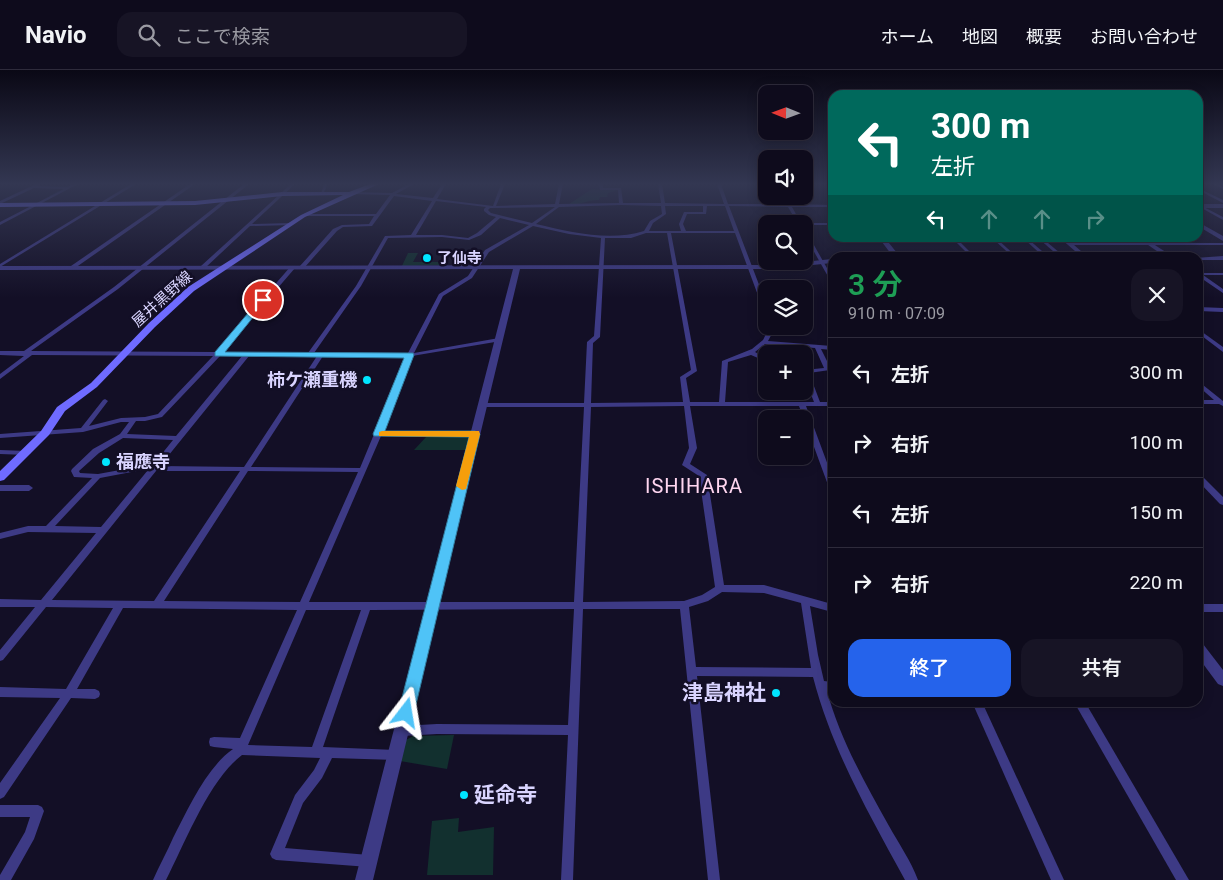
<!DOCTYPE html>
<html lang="ja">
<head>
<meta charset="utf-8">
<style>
	body { margin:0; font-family:Roboto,"Noto Sans JP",sans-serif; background:#171425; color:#f1f3f6; height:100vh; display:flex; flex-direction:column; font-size:19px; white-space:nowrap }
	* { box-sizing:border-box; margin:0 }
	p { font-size:16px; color:#9b9ba3 }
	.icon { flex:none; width:28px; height:28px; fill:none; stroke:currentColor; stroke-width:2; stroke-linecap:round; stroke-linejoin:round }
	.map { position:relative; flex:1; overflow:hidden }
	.sheet { position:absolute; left:828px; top:182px; width:375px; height:455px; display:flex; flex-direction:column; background:#0e0b1c; border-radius:15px; box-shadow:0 2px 12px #0003,0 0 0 1px #2e2b3b }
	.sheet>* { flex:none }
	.top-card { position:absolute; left:828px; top:20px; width:375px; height:152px; border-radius:15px; box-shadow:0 2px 12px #0003,0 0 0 1px #2e2b3b; background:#00695c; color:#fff; overflow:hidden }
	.needle { width:32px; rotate:271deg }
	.controls { position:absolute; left:758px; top:15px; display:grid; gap:10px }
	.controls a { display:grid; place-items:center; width:55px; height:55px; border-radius:10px; background:#0e0b1c; box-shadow:0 2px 12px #0003,0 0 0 1px #2e2b3b; font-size:25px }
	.pin { position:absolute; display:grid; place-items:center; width:42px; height:42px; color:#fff; margin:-21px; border:2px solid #fff; border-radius:50%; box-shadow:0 1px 5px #0007 }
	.me { position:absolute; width:55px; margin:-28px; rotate:14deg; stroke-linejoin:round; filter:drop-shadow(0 0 4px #0008) }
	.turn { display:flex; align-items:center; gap:18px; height:105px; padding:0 20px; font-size:22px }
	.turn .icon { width:65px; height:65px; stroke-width:2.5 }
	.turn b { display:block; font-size:35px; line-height:42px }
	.lanes { display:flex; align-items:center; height:48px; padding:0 20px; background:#0003; justify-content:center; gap:25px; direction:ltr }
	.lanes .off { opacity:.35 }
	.round { display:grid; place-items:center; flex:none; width:52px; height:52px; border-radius:15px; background:#171425 }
	.headline { display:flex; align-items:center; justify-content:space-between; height:85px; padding:0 20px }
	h1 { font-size:30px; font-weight:600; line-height:38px; color:#1e9e55 }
	.cta { display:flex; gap:10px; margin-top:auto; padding:10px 20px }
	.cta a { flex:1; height:58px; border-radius:15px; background:#2563eb; color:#fff; font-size:20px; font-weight:600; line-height:58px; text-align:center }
	.cta a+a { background:#171425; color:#f1f3f6 }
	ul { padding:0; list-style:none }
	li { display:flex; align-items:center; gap:15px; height:70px; padding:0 20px; border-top:1px solid #2e2b3b }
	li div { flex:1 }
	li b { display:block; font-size:19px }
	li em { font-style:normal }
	header { display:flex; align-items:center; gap:30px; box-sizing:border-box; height:70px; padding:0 25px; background:#0e0b1c; border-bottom:1px solid #2e2b3b }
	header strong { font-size:24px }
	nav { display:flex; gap:28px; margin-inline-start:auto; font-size:18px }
	.search { width:350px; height:45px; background:#171425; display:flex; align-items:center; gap:12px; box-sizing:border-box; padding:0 18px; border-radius:15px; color:#9b9ba3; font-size:19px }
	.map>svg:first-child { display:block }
</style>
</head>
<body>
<header>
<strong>Navio</strong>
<div class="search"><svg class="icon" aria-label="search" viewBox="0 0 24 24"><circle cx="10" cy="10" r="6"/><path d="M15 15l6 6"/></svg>ここで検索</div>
<nav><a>ホーム</a><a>地図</a><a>概要</a><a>お問い合わせ</a></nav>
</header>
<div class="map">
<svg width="1223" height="810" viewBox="0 0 1223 810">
	<rect width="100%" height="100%" fill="#130f26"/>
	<!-- green -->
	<g fill="#12302f">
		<path d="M592 119 618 120 608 123 607 127H600L599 130C587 130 579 135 566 136Z"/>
		<polygon points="408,183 418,183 413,192 447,192 445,195 402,196"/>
		<polygon points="428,365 470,365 465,380 414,380"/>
		<polygon points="454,665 447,699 400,691 406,670 413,666"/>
		<polygon points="459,748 458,762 494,757 493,805 427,805 432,751"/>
	</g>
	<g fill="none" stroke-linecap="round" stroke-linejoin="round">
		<!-- stream -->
		<polyline stroke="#0c2248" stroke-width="1" points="50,126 64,119"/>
		<!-- minor -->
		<g fill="#3d3a85" fill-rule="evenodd">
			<polygon points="36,114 41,114 38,116 67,117 73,114 78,114 0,155 0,152 64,119 34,118 0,134 0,131"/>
			<polygon points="131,114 136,114 0,197 0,194"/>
			<polygon points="190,114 195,114 75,198 71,198 71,196"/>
			<path d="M244 114H249L118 219 31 281 216 282 291 196H295V198L223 282 308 283 356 216 385 166 411 165 432 131 394 126 372 156 343 157 337 161 304 198H300V196L333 159 342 155 369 154 374 146H304V144H376L390 125 350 124 351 122 392 123 409 114H414L396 124 433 128 442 114H446L437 129 493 136 501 114H505L496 136 555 134 559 114H563L559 134 619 133 618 120H600L599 114H603V118H621L623 133H661L658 114H662L665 133 724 134 717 114H721L728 134H786L781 126H785L790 134 832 135V137H792L801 153H832V155H804V154H798L788 137 729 136 766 233V241L763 239 735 163H671L697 301 686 308 690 332H719L722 291 752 279 763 270 770 256H776L768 271 832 276V280L821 279 831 299 830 300 809 303 820 332H832V336H806L832 406V417H829L828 415 799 336H690L697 378 690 394 707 405 724 515H764L832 534V542L810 536 818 585 824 611 832 612V620L827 621C840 669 865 713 889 756 899 774 911 791 918 810H905C869 744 832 680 813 607L697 606 720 810H708L680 539H583L573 810H561L568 665 437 664 402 666 398 665 397 661 398 657 402 656 437 654 568 655 574 539 370 540 323 677 396 680 400 681 402 685 400 689 396 690 332 688 322 708 303 733 285 778 369 785 373 787 375 791 373 795 369 797 276 790 272 788 270 784 295 725 314 700 320 688 242 685C209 710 185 773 166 810H153C159 796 167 782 173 768 188 739 206 698 233 679L214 677 210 676 209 672 210 668 214 667 240 668 297 540 123 538 77 619H95L99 621 100 624 99 627 95 629 71 628 4 727 0 729V713L60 628 0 627V617L66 619 113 538 46 537 3 590 0 591V580L35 537H0V529L41 530 96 463 28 462 0 469V463L28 456H46L92 408 74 407 71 401 72 399 93 379 120 364 129 352H121L83 362 0 368V364L81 358 103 330 105 329 108 331 89 356 121 348 145 347 158 344 213 286 32 285 0 309V304L24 286 0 285V281H24L114 217ZM436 131 486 137 484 139V141L489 145 496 147 477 163 468 168 442 165H416ZM621 135 661 136 662 144 650 151 644 161C609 172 571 162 536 154L559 137ZM665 136H703V142H684L679 154 681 161H649L653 153 666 144ZM707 136H725L734 161H686L683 154 687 144H706ZM555 137 532 153 491 143 488 140 490 138ZM500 148 529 155 485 180 468 206 439 224 408 283H314L361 216 388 168 442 167 469 170 481 165ZM533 156 569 164 601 168 594 266 587 272 584 333H483L480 335 483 337H584L574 532H309L381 366H475L478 364 475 362H382L412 286 501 271 502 270 499 268 414 283 443 226 472 208 489 182ZM646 163H667L691 300 680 307 683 332 591 333 593 273 600 267 605 168H631ZM765 274 815 278 824 298 804 300V307L814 332H725L728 292 751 285 758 288 762 298 766 300V293L764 287 755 282ZM220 286H242L176 366 127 364 136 351H145L162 347ZM249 286H317L244 397 160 396ZM323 286 406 287 360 398 251 397ZM684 336 689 378 682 395 699 406 715 517 702 525 684 531 583 532 591 337ZM123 368 173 370 152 396H142L98 404 80 403 79 401 99 383ZM142 400H148L101 457 55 456 100 408ZM156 401H240L154 531 52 530ZM248 401 358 402 300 532 164 531ZM722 522 764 523 801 533 811 598 696 597 689 537 708 531ZM306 540H361L312 677 248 675Z"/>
			<polygon points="291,114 295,114 252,154 290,153 292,154 292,155 250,156 205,198 201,198 201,196"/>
			<polygon points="324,114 328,114 323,124 321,124"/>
			<polygon points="1213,114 1218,114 1223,117 1223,119"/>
			<polygon points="1198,118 1223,130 1223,133 1198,120"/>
			<polygon points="1198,134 1223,147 1223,150 1198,136"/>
			<polygon points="804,160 806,161 832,207 832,211 830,210 804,164"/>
			<polygon points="952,168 956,168 976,188 972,188"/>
			<polygon points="992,168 996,168 1018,188 1014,188"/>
			<polygon points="1023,168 1027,168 1050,188 1045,188"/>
			<polygon points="1038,168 1042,168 1066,188 1061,188"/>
			<polygon points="1060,168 1064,168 1071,173 1223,173 1223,175 1074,175 1089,188 1083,188"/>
			<polygon points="1198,203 1223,203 1223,205 1203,205 1223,219 1223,223 1198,206"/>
			<polygon points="1198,237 1223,238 1223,242 1198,241"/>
			<polygon points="1198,259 1223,277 1223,282 1198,263"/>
			<polygon points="1198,311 1223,331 1223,336 1219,334 1198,334 1198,330 1214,330 1198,316"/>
			<polygon points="0,380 27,381 31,383 27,385 0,384"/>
			<polygon points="1198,405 1201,405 1223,427 1223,435 1220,434 1198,411"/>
			<polygon points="0,415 29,415 33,418 29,421 0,421"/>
			<rect x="1198" y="534" width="25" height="8"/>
			<polygon points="972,632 982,632 1064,810 1051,810"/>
			<polygon points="1074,632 1085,632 1189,810 1176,810"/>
			<polygon points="0,735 38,735 42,737 44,741 34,769 11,810 0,810 0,805 25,762 30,747 0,747"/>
		</g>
		<!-- tertiary -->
		<g fill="#3d3a85" fill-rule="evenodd">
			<rect x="1198" y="134" width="25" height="4"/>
			<polygon points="1198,152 1223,166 1223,171 1198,156"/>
			<polygon points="879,168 885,168 897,183 980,188 856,188 891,184"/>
			<polygon points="1138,168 1144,168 1175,188 1167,188"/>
			<polygon points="991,186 1039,186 1042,188 988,188"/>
			<polygon points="1223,186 1223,190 1198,190 1198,188 1195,188"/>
			<polygon points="832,189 832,193 774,199 520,199 373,810 355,810 513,199 0,200 0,196 774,195"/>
			<polygon points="1198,572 1203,574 1223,600 1223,616 1218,614 1198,587"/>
		</g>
		<!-- secondary -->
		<polygon fill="#6f6bff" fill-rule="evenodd" points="370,114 379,114 305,147 194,221 155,257 97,317 65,341 49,365 4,410 0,411 0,401 41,361 57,337 91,313 149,253 188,217 301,145 343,125 282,126 195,135 0,137 0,133 195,131 282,122 349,122"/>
	</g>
	<!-- sky -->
	<linearGradient id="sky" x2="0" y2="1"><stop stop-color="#0a0815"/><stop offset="0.5" stop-color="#333752"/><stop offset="1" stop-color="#333752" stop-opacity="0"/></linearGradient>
	<rect width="1223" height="228" fill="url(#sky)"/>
	<!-- route -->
	<polygon fill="#4fc3f7" stroke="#337fa1" points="260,229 267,230 225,282 413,283 414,285 385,361 475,361 480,364 414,643 412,648 406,651 400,648 398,643 469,367 374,366 373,364 404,288 215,286 215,282"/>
	<!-- slow -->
	<polygon fill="#f59e0b" points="382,361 479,361 480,364 466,419 462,420 456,416 469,367 379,366 379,362"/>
	<!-- markers -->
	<g fill="#00e5ff" stroke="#130f26" stroke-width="2">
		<circle cx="427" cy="188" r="5"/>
		<circle cx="367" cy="310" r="5"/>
		<circle cx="106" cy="392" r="5"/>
		<circle cx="776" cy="623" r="5"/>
		<circle cx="464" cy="725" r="5"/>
	</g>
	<g text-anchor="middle" stroke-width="5" stroke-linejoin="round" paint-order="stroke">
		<!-- far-poi labels -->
		<g font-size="15" font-weight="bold" fill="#d9d4ff" stroke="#130f26" text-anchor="start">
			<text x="437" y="193">了仙寺</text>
		</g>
		<!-- far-street labels -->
		<g font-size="15" fill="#d9d4ff" stroke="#130f26">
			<text transform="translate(162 229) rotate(-42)" y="5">屋井黒野線</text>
		</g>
		<!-- poi labels -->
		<g font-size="18" font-weight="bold" fill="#d9d4ff" stroke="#130f26" text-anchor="end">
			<text x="357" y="316">柿ケ瀬重機</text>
			<text x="116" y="398" text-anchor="start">福應寺</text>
		</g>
		<!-- quarter labels -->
		<g font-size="20" letter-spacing="1" fill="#ffd6f0" stroke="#130f26">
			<text x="694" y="423">ISHIHARA</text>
		</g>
		<!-- near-poi labels -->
		<g font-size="21" font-weight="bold" fill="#d9d4ff" stroke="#130f26" text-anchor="end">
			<text x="766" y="630">津島神社</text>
			<text x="474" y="732" text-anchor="start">延命寺</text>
		</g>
	</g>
</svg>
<div class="controls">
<a><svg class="needle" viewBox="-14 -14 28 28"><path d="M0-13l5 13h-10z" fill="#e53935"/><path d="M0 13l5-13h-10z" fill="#9b9ba3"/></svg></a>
<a><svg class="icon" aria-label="sound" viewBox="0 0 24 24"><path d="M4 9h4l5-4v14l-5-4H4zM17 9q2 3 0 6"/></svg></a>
<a><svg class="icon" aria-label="search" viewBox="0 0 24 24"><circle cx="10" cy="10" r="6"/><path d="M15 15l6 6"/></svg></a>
<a><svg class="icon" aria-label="layers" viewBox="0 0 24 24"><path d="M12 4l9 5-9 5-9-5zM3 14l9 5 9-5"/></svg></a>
<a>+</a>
<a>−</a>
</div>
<div class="pin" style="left:263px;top:230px;background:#d93025"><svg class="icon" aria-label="arrive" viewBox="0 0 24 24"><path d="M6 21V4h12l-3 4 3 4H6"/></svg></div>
<svg class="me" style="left:406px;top:643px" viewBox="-20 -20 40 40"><path d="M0-17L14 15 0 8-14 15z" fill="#4fc3f7" stroke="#fff" stroke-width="4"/></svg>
<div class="top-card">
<div class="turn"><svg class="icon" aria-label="left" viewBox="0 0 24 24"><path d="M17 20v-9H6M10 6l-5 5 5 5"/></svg><div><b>300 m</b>左折</div></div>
<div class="lanes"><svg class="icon" aria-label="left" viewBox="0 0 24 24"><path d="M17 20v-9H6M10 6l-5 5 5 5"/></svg><svg class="icon off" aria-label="ahead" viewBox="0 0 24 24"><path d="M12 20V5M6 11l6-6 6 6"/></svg><svg class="icon off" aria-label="ahead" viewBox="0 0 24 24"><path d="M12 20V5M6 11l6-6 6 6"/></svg><svg class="icon off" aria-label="right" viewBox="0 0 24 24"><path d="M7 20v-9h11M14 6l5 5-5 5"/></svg></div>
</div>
<section class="sheet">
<div class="headline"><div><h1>3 分</h1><p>910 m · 07:09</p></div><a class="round"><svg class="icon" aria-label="close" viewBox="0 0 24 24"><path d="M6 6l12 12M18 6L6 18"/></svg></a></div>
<ul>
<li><svg class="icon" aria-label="left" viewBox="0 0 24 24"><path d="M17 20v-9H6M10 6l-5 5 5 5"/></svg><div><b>左折</b></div><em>300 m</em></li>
<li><svg class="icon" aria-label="right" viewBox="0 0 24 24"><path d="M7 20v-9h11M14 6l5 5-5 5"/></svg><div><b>右折</b></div><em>100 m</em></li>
<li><svg class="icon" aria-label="left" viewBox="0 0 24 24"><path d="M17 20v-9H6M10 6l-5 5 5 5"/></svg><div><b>左折</b></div><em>150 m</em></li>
<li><svg class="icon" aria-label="right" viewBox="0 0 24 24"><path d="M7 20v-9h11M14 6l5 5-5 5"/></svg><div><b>右折</b></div><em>220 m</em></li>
</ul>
<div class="cta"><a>終了</a><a>共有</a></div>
</section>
</div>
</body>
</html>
